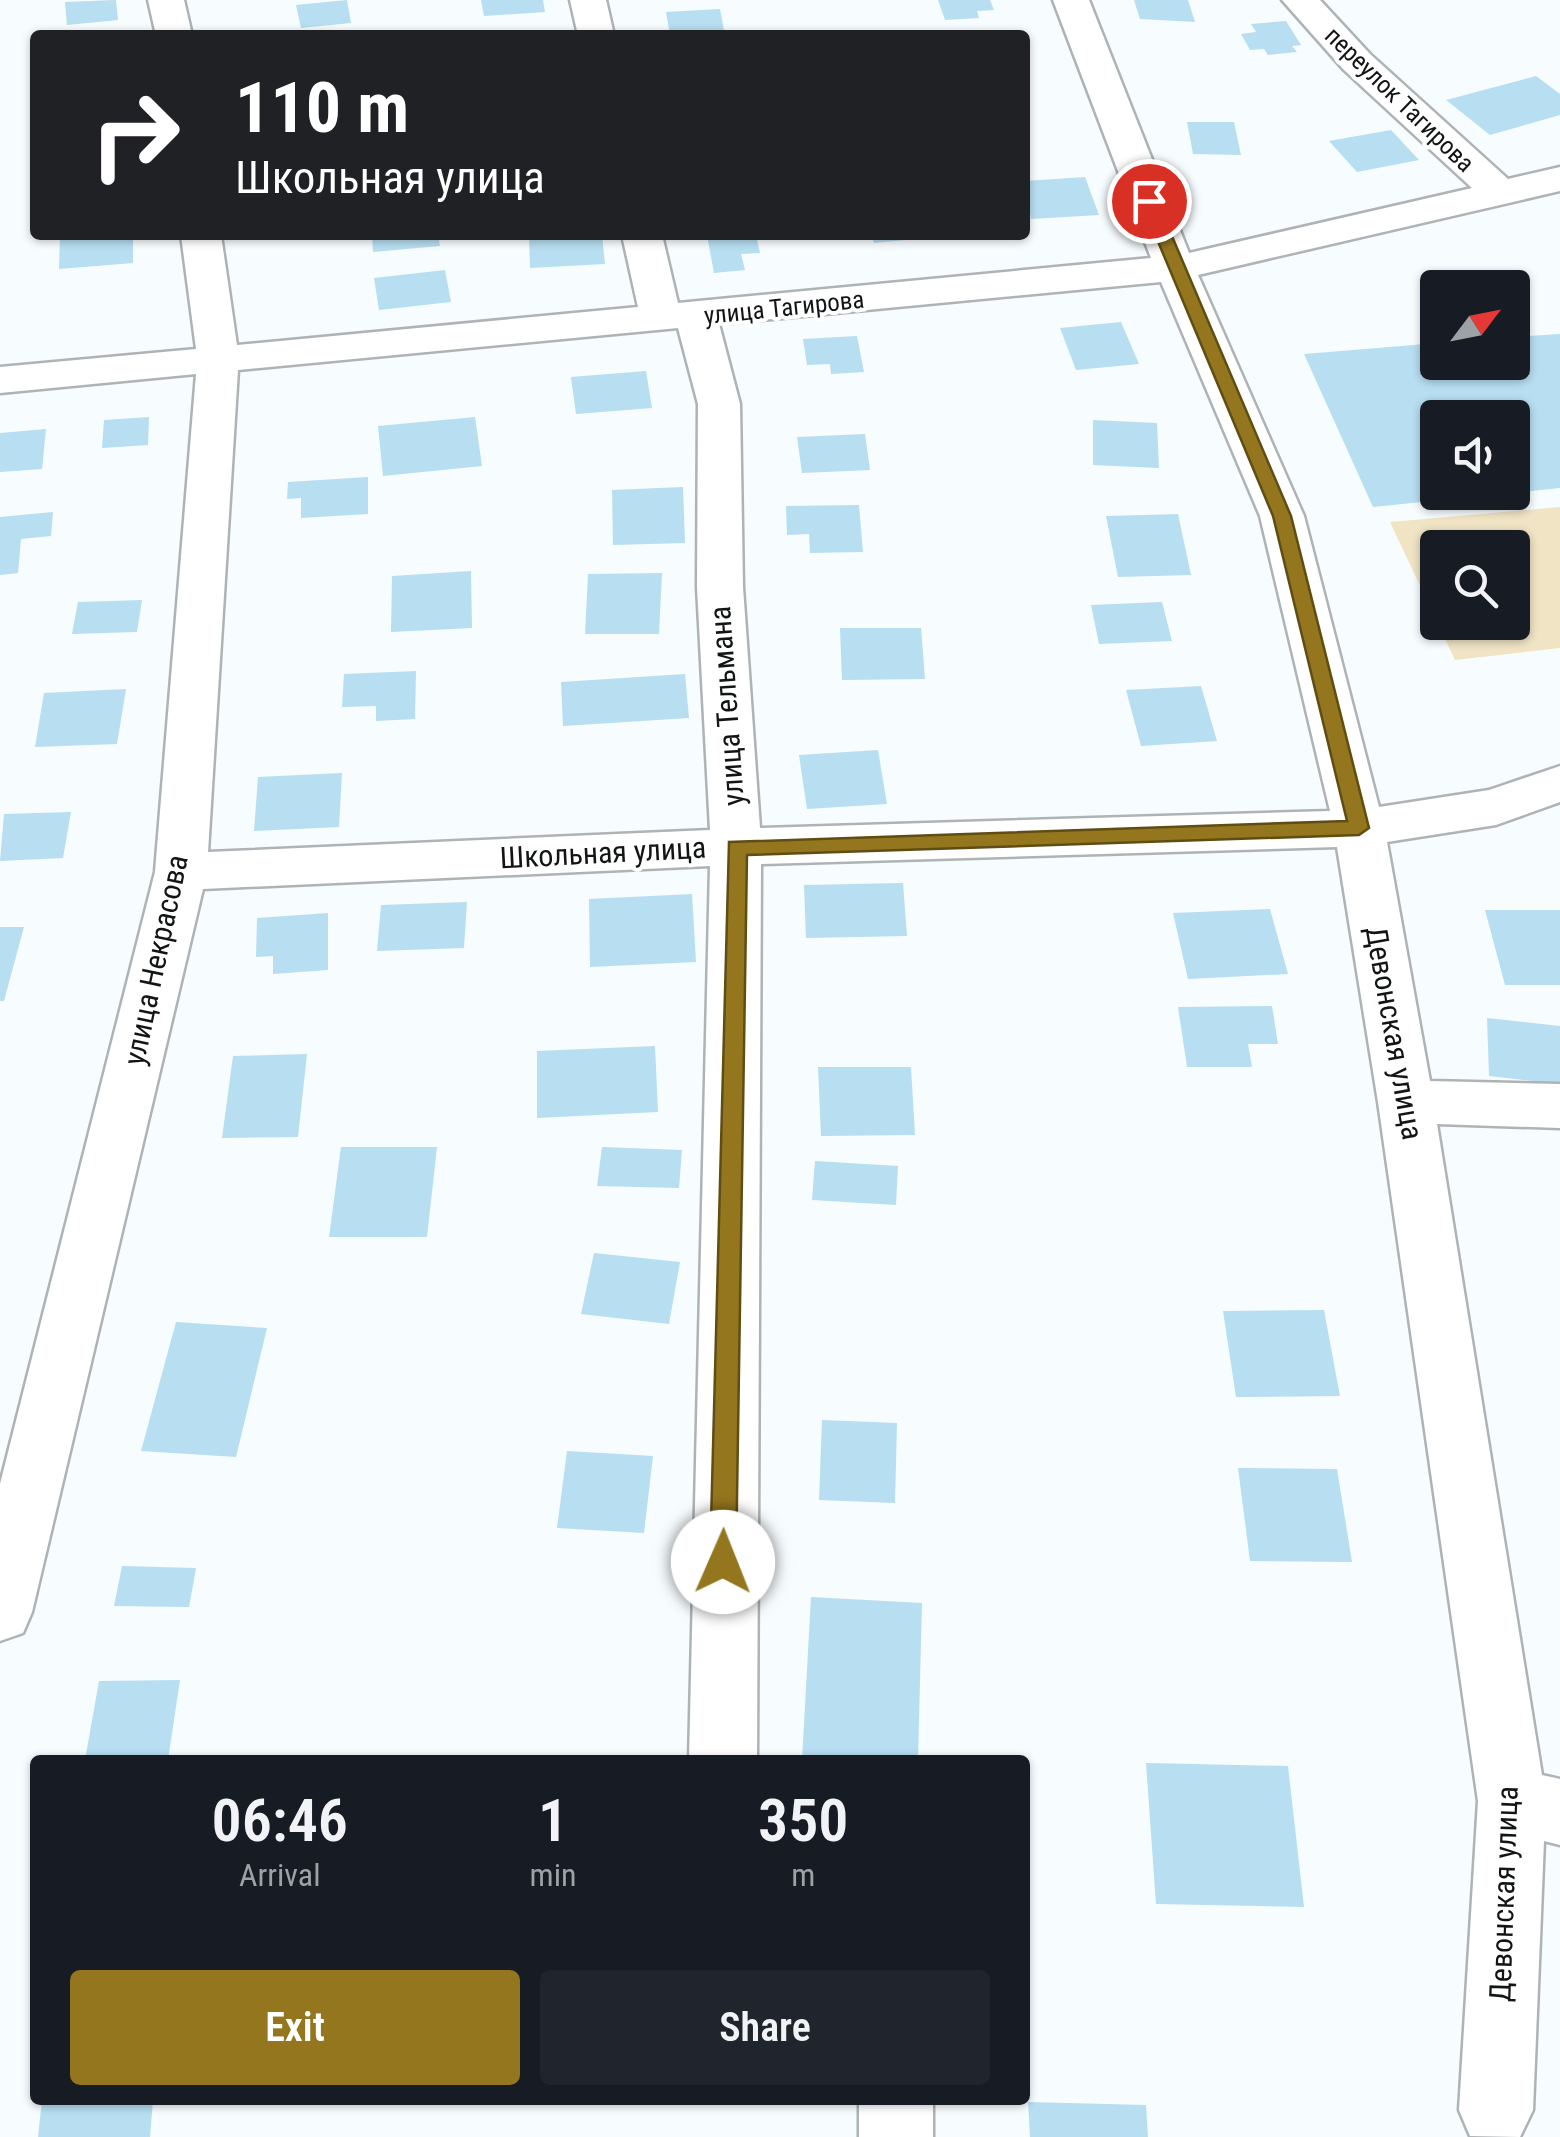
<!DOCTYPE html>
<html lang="en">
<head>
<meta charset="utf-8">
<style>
	body { margin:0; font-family:"Roboto Condensed",sans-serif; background:#20242c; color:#f1f3f6; height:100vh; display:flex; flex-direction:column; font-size:38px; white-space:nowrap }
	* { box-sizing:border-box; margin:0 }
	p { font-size:32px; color:#9ea1a6 }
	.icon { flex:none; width:55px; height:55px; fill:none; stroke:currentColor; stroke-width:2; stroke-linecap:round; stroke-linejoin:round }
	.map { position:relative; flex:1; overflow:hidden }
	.drawer { position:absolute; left:30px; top:1755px; width:1000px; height:350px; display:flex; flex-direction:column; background:#171b24; border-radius:10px; box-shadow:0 2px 8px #0004 }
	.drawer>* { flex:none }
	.top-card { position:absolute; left:30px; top:30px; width:1000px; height:210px; border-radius:10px; box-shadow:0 2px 8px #0004; background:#202124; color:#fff; overflow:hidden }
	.needle { width:65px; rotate:58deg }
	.tools { position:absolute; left:1420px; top:270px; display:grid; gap:20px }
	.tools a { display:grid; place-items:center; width:110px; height:110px; border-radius:10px; background:#171b24; box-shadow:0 2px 8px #0004; font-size:50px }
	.pin { position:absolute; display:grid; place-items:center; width:85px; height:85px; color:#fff; margin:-42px; border:5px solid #fff; border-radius:50%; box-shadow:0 2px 10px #0007 }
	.me { position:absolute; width:110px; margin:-55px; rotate:1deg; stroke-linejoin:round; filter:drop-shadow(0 0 8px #0008) }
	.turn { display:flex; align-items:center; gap:35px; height:210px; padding:0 40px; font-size:45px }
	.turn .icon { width:130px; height:130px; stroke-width:2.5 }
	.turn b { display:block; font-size:70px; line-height:85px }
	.eta { display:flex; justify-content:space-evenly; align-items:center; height:170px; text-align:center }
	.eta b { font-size:60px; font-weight:600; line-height:70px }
	.primary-button { display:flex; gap:20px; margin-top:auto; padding:20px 40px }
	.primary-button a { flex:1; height:115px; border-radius:10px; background:#94761e; color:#fff; font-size:40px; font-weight:600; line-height:115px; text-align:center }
	.primary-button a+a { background:#20242c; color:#f1f3f6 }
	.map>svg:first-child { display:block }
</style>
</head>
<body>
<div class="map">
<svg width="1560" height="2137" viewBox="0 0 1560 2137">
	<rect width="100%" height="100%" fill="#f7fcfe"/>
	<!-- green -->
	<path fill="#f0e4c5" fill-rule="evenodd" d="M1560 507V648L1455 660 1390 522ZM1438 548H1512V622H1438Z"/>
	<!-- building -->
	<g fill="#b7def1">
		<polygon points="116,0 118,20 67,25 65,2"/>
		<polygon points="347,0 351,23 301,28 296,5"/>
		<polygon points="481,0 543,0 545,12 484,16"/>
		<polygon points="938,0 990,0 994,10 977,11 979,18 945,20"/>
		<polygon points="1134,0 1188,0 1195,22 1140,19"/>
		<polygon points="720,9 725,35 670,35 666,12"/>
		<polygon points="1286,21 1301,45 1292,46 1297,52 1268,55 1264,49 1250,50 1241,34 1256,32 1251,24"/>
		<polygon points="1536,76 1560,94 1560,115 1490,135 1446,100"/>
		<polygon points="1187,122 1234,122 1241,155 1193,154"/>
		<polygon points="1391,130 1419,160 1357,172 1329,141"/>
		<polygon points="1085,177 1099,215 1031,219 1025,181"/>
		<polygon points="60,235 133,235 133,263 59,269"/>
		<polygon points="372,235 438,235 440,246 373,252"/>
		<polygon points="529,235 602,235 605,264 530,268"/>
		<polygon points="707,235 756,235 760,253 741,254 745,270 714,273"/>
		<polygon points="871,235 926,235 926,238 874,243"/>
		<polygon points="445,270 451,302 379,310 374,278"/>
		<polygon points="1121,322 1139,364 1076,370 1060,328"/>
		<polygon points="1560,334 1560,488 1512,493 1512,418 1438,418 1438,492 1490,495 1373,507 1304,354 1438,343 1438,362 1512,362 1512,337"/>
		<polygon points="857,336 864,372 831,374 830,364 807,365 803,339"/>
		<polygon points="646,371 652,408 576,414 571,377"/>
		<polygon points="149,417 148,445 102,448 104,420"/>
		<polygon points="475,417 482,466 383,476 378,426"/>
		<polygon points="1093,420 1157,423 1159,468 1093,465"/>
		<polygon points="46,429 42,469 0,472 0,433"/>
		<polygon points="865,434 870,470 802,473 797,437"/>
		<polygon points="368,477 368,514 301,518 301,498 287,499 288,482"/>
		<polygon points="683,487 685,543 613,545 612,490"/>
		<polygon points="859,505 863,552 810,553 809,534 787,535 786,506"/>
		<polygon points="53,512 51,536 21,539 18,573 0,575 0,517"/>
		<polygon points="1178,514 1191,575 1118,577 1106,516"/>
		<polygon points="471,571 472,628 391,632 392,576"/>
		<polygon points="662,573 659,634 585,634 588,574"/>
		<polygon points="142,600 137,632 72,634 78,602"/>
		<polygon points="1162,602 1172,641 1099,644 1091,605"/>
		<polygon points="840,628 921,628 925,679 842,680"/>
		<polygon points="416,671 415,719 376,721 376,706 342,707 344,674"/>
		<polygon points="685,674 689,718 563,726 561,682"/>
		<polygon points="1201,686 1217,741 1141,746 1126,690"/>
		<polygon points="126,689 117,744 35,747 44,693"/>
		<polygon points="878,750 887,804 807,809 799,755"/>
		<polygon points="342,773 339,827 254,831 258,777"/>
		<polygon points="71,812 63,858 0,861 4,814"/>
		<polygon points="903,883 907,936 806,938 804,885"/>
		<polygon points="692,894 696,962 590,967 589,899"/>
		<polygon points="467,902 464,948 377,951 381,905"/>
		<polygon points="1270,909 1288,974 1188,979 1173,913"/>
		<polygon points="1485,910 1560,910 1560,985 1505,985"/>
		<polygon points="328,913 328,970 273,974 273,956 256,957 257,918"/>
		<polygon points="0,927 24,927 4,1001 0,1001"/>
		<polygon points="1272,1006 1278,1044 1248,1044 1252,1067 1187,1067 1178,1007"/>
		<polygon points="1487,1018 1560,1026 1560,1084 1489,1076"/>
		<polygon points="655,1046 658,1112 537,1118 537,1051"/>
		<polygon points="307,1054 298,1137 222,1138 233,1056"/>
		<polygon points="818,1067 911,1067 915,1135 821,1136"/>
		<polygon points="341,1147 437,1147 427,1237 329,1237"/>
		<polygon points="602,1147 682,1150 679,1188 597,1186"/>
		<polygon points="815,1161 898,1166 896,1205 812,1200"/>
		<polygon points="594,1253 680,1262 669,1324 581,1314"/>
		<polygon points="1324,1310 1340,1396 1236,1397 1223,1311"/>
		<polygon points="176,1322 267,1328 236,1457 141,1451"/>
		<polygon points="822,1420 897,1423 895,1503 819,1500"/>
		<polygon points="567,1451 653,1456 644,1533 557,1528"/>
		<polygon points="1238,1468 1337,1469 1352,1562 1250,1561"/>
		<polygon points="122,1566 196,1568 189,1607 114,1606"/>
		<polygon points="811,1597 922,1603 918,1760 802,1760"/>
		<polygon points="180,1680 168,1760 85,1760 99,1681"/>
		<polygon points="1146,1763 1288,1766 1304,1907 1156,1904"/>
		<polygon points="42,2100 153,2100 150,2137 38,2137"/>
		<polygon points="1028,2102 1146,2105 1148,2137 1030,2137"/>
	</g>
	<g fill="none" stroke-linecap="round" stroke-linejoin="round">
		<defs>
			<g id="minor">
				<polygon points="148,0 184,0 192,35 156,35"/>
				<polygon points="570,0 606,0 614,35 578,35"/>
				<path d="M1053 0H1089L1189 253 1472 188 1344 70 1282 0H1320L1370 54 1508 179 1560 167V191L1198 275 1304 516 1379 807 1489 790 1560 766V802L1496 825 1387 842 1430 1081 1560 1084V1128L1437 1124 1542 1775 1560 1779V1845L1544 1841 1533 2110 1520 2137 1470 2136 1459 2110 1478 1801 1378 1102 1337 847 761 864 757 1760H689L710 866 203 889 32 1612 23 1633 0 1641V1484L155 872 196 374 0 393V367L196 349 181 235H221L237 345 638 307 622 235H662L678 303 1151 258ZM1161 282 1260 516 1330 811 760 828 743 587 740 404 719 324ZM678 328 698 404 697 587 710 830 208 852 238 370Z"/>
				<rect x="859" y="2100" width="74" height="37"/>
			</g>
		</defs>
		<!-- minor casing -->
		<use href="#minor" stroke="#aeb3b6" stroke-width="5"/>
		<!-- minor -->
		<use href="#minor" fill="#fff" fill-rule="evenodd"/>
	</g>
	<!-- route -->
	<polygon fill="#94761e" stroke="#604d14" stroke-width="2.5" points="1149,196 1157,201 1291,516 1369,828 1359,835 747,855 736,1562 733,1570 723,1574 714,1570 710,1562 729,842 1347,821 1273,516 1141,201"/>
	<g text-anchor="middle" stroke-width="8" stroke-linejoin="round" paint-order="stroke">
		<!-- far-street labels -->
		<g font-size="25" fill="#121415" stroke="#fff">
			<text transform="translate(1400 99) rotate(44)" y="9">переулок Тагирова</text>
			<text transform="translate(784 307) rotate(-6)" y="9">улица Тагирова</text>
		</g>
		<!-- street labels -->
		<g font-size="30" fill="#121415" stroke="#fff">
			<text transform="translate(727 706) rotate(-94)" y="10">улица Тельмана</text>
			<text transform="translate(603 853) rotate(-3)" y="10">Школьная улица</text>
			<text transform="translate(156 960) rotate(-78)" y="10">улица Некрасова</text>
			<text transform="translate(1394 1033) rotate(80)" y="10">Девонская улица</text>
			<text transform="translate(1504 1894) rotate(-88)" y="10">Девонская улица</text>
		</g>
	</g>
</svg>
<div class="tools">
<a><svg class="needle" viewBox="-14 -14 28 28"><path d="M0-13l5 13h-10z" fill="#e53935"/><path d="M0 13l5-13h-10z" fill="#9ea1a6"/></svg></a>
<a><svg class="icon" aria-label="sound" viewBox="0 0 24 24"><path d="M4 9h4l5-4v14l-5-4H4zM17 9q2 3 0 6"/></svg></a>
<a><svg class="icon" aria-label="search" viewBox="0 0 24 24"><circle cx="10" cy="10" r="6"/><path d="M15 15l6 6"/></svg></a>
</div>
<div class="pin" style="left:1149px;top:201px;background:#d93025"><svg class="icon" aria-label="arrive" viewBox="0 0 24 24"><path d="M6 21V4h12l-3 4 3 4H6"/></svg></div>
<svg class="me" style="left:723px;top:1562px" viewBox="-20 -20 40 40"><circle r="19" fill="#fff"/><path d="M0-13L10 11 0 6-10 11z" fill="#94761e"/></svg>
<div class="top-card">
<div class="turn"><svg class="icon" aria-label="right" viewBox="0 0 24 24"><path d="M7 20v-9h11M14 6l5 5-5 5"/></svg><div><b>110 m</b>Школьная улица</div></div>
</div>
<section class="drawer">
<div class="eta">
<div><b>06:46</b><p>Arrival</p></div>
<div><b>1</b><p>min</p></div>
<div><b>350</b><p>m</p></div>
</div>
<div class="primary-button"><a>Exit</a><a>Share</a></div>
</section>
</div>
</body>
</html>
